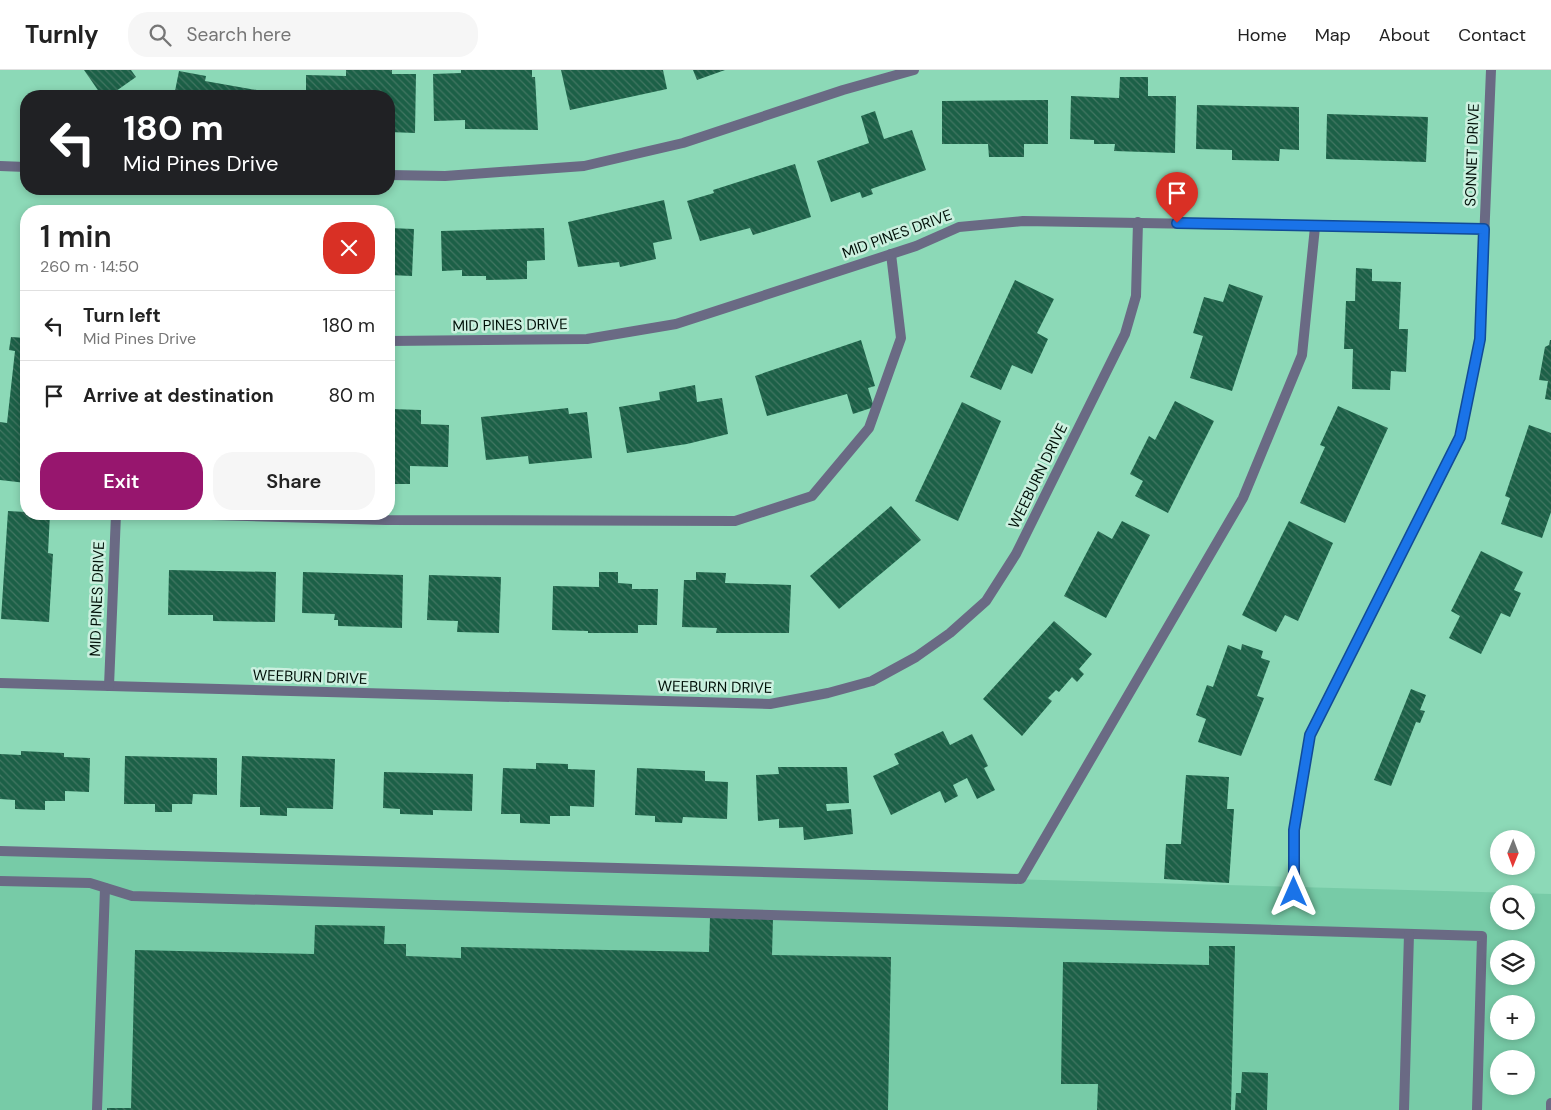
<!DOCTYPE html>
<html lang="en">
<head>
<meta charset="utf-8">
<style>
	body { margin:0; font-family:"DM Sans",sans-serif; background:#f6f6f6; color:#222; height:100vh; display:flex; flex-direction:column; font-size:19px; white-space:nowrap }
	* { box-sizing:border-box; margin:0 }
	p { font-size:16px; color:#767676 }
	.icon { flex:none; width:28px; height:28px; fill:none; stroke:currentColor; stroke-width:2; stroke-linecap:round; stroke-linejoin:round }
	.map { position:relative; flex:1; overflow:hidden }
	.drawer { position:absolute; left:20px; top:135px; width:375px; height:315px; display:flex; flex-direction:column; background:#fff; border-radius:20px; box-shadow:0 2px 8px #0003 }
	.drawer>* { flex:none }
	.top-card { position:absolute; left:20px; top:20px; width:375px; height:105px; border-radius:20px; box-shadow:0 2px 8px #0003; background:#202124; color:#fff; overflow:hidden }
	.needle { width:32px; rotate:181deg }
	.tools { position:absolute; left:1490px; top:760px; display:grid; gap:10px }
	.tools a { display:grid; place-items:center; width:45px; height:45px; border-radius:50%; background:#fff; box-shadow:0 2px 8px #0003; font-size:25px }
	.pin { position:absolute; display:grid; place-items:center; width:42px; height:42px; color:#fff; margin:-51px -21px; border-radius:50% 50% 50% 0; rotate:-45deg; box-shadow:0 0 5px #0007 }
	.pin .icon { rotate:45deg }
	.me { position:absolute; width:55px; margin:-28px; rotate:0deg; stroke-linejoin:round; filter:drop-shadow(0 0 4px #0008) }
	.turn { display:flex; align-items:center; gap:18px; height:105px; padding:0 20px; font-size:22px }
	.turn .icon { width:65px; height:65px; stroke-width:2.5 }
	.turn b { display:block; font-size:35px; line-height:42px }
	.round { display:grid; place-items:center; flex:none; width:52px; height:52px; border-radius:20px; background:#f6f6f6 }
	.head { display:flex; align-items:center; justify-content:space-between; height:85px; padding:0 20px }
	h1 { font-size:30px; font-weight:600; line-height:38px }
	.primary-button { display:flex; gap:10px; margin-top:auto; padding:10px 20px }
	.primary-button a { flex:1; height:58px; border-radius:20px; background:#97166e; color:#fff; font-size:20px; font-weight:600; line-height:58px; text-align:center }
	.primary-button a+a { background:#f6f6f6; color:#222 }
	ul { padding:0; list-style:none }
	li { display:flex; align-items:center; gap:15px; height:70px; padding:0 20px; border-top:1px solid #e0e0e0 }
	li div { flex:1 }
	li b { display:block; font-size:19px }
	li em { font-style:normal }
	header { display:flex; align-items:center; gap:30px; box-sizing:border-box; height:70px; padding:0 25px; background:#fff; border-bottom:1px solid #e0e0e0 }
	header strong { font-size:24px }
	nav { display:flex; gap:28px; margin-inline-start:auto; font-size:18px }
	.search { width:350px; height:45px; background:#f6f6f6; display:flex; align-items:center; gap:12px; box-sizing:border-box; padding:0 18px; border-radius:20px; color:#767676; font-size:19px }
	.map>svg:first-child { display:block }
</style>
</head>
<body>
<header>
<strong>Turnly</strong>
<div class="search"><svg class="icon" aria-label="search" viewBox="0 0 24 24"><circle cx="10" cy="10" r="6"/><path d="M15 15l6 6"/></svg>Search here</div>
<nav><a>Home</a><a>Map</a><a>About</a><a>Contact</a></nav>
</header>
<div class="map">
<svg width="1551" height="1040" viewBox="0 0 1551 1040">
	<defs>
		<pattern id="building-back-hatch" width="6" height="6" patternUnits="userSpaceOnUse" patternTransform="scale(1.25)"><rect width="6" height="6" fill="#1c6047"/><path d="M-1 5l2 2M0 0l6 6M5-1l2 2" fill="none" stroke="#427662"/></pattern>
	</defs>
	<rect width="100%" height="100%" fill="#8cd9b7"/>
	<!-- built -->
	<path fill="#77cba7" fill-rule="evenodd" d="M0 781 1551 824V1040H0ZM1499 824H1526V851H1499ZM1499 879H1526V906H1499ZM1499 934H1526V961H1499ZM1499 989H1526V1016H1499Z"/>
	<!-- building -->
	<g fill="url(#building-back-hatch)">
		<polygon points="84,0 131,0 136,7 109,26 102,26"/>
		<polygon points="346,0 392,0 392,4 416,4 415,63 389,62 389,26 306,26 306,5 346,6"/>
		<polygon points="461,0 532,0 532,7 535,7 538,60 465,59 465,50 434,51 433,4 461,3"/>
		<polygon points="561,0 663,0 667,19 570,40"/>
		<polygon points="693,0 725,0 697,10"/>
		<polygon points="179,1 206,6 205,11 279,24 279,26 174,26"/>
		<polygon points="1120,7 1148,7 1148,26 1176,26 1175,83 1114,81 1115,74 1094,74 1094,70 1070,69 1071,26 1119,28"/>
		<polygon points="1048,30 1048,74 1024,74 1024,87 989,87 988,74 942,74 942,31"/>
		<polygon points="1197,35 1299,37 1299,80 1280,79 1279,91 1232,90 1232,80 1196,79"/>
		<polygon points="875,41 884,69 912,60 926,100 871,119 873,124 862,128 860,122 831,132 817,91 869,73 861,46"/>
		<polygon points="1327,44 1428,47 1426,92 1326,89"/>
		<polygon points="795,94 811,147 753,165 750,158 700,171 687,131 714,123 713,120"/>
		<polygon points="664,130 672,169 653,173 656,189 620,197 619,192 578,197 568,152"/>
		<rect x="352" y="139" width="22" height="2"/>
		<polygon points="389,158 414,159 412,206 389,205"/>
		<polygon points="544,158 545,190 527,191 527,209 486,210 486,206 462,206 462,200 442,201 441,161"/>
		<polygon points="1356,198 1372,199 1372,211 1401,212 1399,259 1408,259 1406,302 1391,301 1390,320 1352,319 1353,279 1344,279 1346,231 1355,231"/>
		<polygon points="1015,210 1054,229 1037,263 1048,269 1032,304 1012,295 1001,320 970,307"/>
		<polygon points="1229,214 1263,226 1232,321 1190,308 1203,266 1193,263 1204,227 1223,232"/>
		<polygon points="11,267 26,268 26,413 0,410 0,352 7,353 15,281 9,280"/>
		<polygon points="861,270 875,316 868,318 874,337 853,344 847,324 767,346 755,306"/>
		<polygon points="1550,270 1551,270 1551,330 1545,329 1548,311 1539,310 1545,277 1549,275"/>
		<polygon points="695,315 697,332 722,328 728,364 687,374 627,383 619,337 660,330 659,322"/>
		<polygon points="1175,331 1214,351 1168,443 1135,426 1143,411 1130,404 1149,366 1155,370"/>
		<polygon points="962,332 1001,351 958,451 915,431"/>
		<polygon points="1338,336 1388,358 1345,453 1300,433 1325,377 1320,375"/>
		<polygon points="568,338 569,344 587,342 592,388 529,394 528,386 486,390 481,347"/>
		<polygon points="391,339 421,340 421,354 449,355 448,397 410,396 410,414 389,414 389,343"/>
		<polygon points="1529,355 1551,363 1551,442 1542,468 1501,454 1510,428 1505,426"/>
		<polygon points="891,436 921,470 839,539 810,506"/>
		<polygon points="8,441 26,442 26,444 50,444 48,483 53,484 49,552 1,549"/>
		<polygon points="1122,451 1150,465 1106,548 1064,526 1098,461 1112,469"/>
		<polygon points="1289,451 1333,473 1298,551 1285,545 1276,562 1242,545"/>
		<polygon points="1481,481 1523,502 1514,520 1521,523 1510,547 1501,543 1481,584 1449,568 1460,546 1451,541"/>
		<polygon points="169,500 276,502 275,552 213,551 213,545 168,545"/>
		<polygon points="303,502 403,505 402,558 338,556 338,550 334,550 335,544 302,543"/>
		<polygon points="599,502 618,502 618,513 632,514 632,519 658,519 657,555 638,555 638,563 588,563 588,561 552,560 553,516 599,517"/>
		<polygon points="696,502 726,503 725,513 791,515 789,563 716,563 717,558 682,557 684,510 696,510"/>
		<polygon points="429,505 501,507 499,563 457,562 458,551 427,550"/>
		<polygon points="1054,551 1092,584 1079,599 1084,604 1077,612 1072,607 1059,622 1056,620 1048,628 1052,631 1022,666 983,629"/>
		<polygon points="1242,574 1263,581 1261,588 1270,591 1257,626 1264,628 1241,686 1198,672 1206,649 1196,645 1207,615 1213,617 1228,575 1241,580"/>
		<polygon points="1411,619 1426,625 1420,640 1425,641 1420,653 1416,652 1391,716 1374,710"/>
		<polygon points="943,661 950,675 972,664 988,696 984,698 995,720 977,729 967,708 953,715 958,726 945,733 940,721 891,745 873,706 899,694 894,684"/>
		<polygon points="21,681 64,683 64,687 90,688 89,722 65,721 65,731 45,731 45,740 15,739 15,730 0,729 0,684 21,685"/>
		<polygon points="125,686 217,688 217,725 193,724 192,734 172,734 172,742 155,742 155,734 124,734"/>
		<polygon points="242,686 335,689 333,739 287,738 287,746 260,745 260,737 240,737"/>
		<polygon points="536,693 568,694 568,699 595,700 594,737 570,736 570,746 550,746 550,754 520,753 520,744 501,744 503,698 536,699"/>
		<polygon points="778,697 847,697 849,733 826,734 827,741 851,739 853,764 804,770 803,757 779,758 779,749 758,751 756,705 779,704"/>
		<polygon points="637,698 705,701 705,711 728,712 727,749 683,747 682,753 655,752 655,746 635,745"/>
		<polygon points="384,702 473,704 472,741 433,740 433,745 400,744 400,739 383,738"/>
		<polygon points="1186,705 1229,707 1227,739 1234,739 1229,813 1164,809 1166,774 1181,774"/>
		<polygon points="710,847 773,848 772,885 891,887 888,1040 107,1040 107,1038 131,1038 135,880 314,884 315,855 385,856 384,874 406,874 406,886 461,888 461,877 709,882"/>
		<polygon points="1209,876 1235,876 1231,1040 1097,1040 1098,1014 1061,1014 1063,892 1209,895"/>
		<polygon points="1242,1002 1268,1003 1267,1040 1235,1040 1236,1023 1241,1023"/>
	</g>
	<g fill="none" stroke-linecap="round" stroke-linejoin="round">
		<!-- lane -->
		<g stroke="#6a6a84" stroke-width="10">
			<polyline points="0,96 26,97"/>
			<polyline points="389,105 445,106 584,96 683,73 843,20 914,0"/>
			<polyline points="175,444 386,450 735,451 812,426 869,358 901,268 891,184"/>
			<polyline points="0,781 1021,809 1243,428 1302,285 1315,157"/>
			<polyline points="0,811 90,813 132,826 1482,866 1477,1040"/>
			<polyline points="97,1040 105,818"/>
			<polyline points="1404,1040 1409,864"/>
			<polyline points="1551,1040 1551,1033"/>
		</g>
		<!-- street -->
		<g stroke="#6a6a84" stroke-width="10">
			<polyline points="389,271 587,269 676,254 916,176 959,157 1023,151 1484,159"/>
			<polyline points="0,613 770,634 828,623 872,611 916,587 950,563 986,531 1016,484 1125,264 1136,226 1138,152"/>
			<polyline points="109,616 116,444"/>
			<polyline points="1294,822 1294,760 1310,665 1460,367 1480,269 1491,0"/>
		</g>
	</g>
	<g fill="none" stroke-linecap="round" stroke-linejoin="round">
		<defs>
			<polyline id="route" points="1177,153 1484,159 1480,269 1460,367 1310,665 1294,760 1294,822"/>
		</defs>
		<!-- route casing -->
		<use href="#route" stroke="#114b97" stroke-width="12"/>
		<!-- route -->
		<use href="#route" stroke="#1a73e8" stroke-width="9"/>
	</g>
	<g text-anchor="middle" stroke-width="5" stroke-linejoin="round" paint-order="stroke">
		<!-- street labels -->
		<g font-size="15" fill="#001008" stroke="#cbf0df">
			<text transform="translate(1472 85) rotate(-88)" y="5">SONNET DRIVE</text>
			<text transform="translate(897 164) rotate(-20)" y="5">MID PINES DRIVE</text>
			<text transform="translate(510 255) rotate(-1)" y="5">MID PINES DRIVE</text>
			<text transform="translate(1038 406) rotate(-64)" y="5">WEEBURN DRIVE</text>
			<text transform="translate(97 529) rotate(-88)" y="5">MID PINES DRIVE</text>
			<text transform="translate(310 607) rotate(2)" y="5">WEEBURN DRIVE</text>
			<text transform="translate(715 617) rotate(1)" y="5">WEEBURN DRIVE</text>
		</g>
	</g>
</svg>
<div class="tools">
<a><svg class="needle" viewBox="-14 -14 28 28"><path d="M0-13l5 13h-10z" fill="#e53935"/><path d="M0 13l5-13h-10z" fill="#767676"/></svg></a>
<a><svg class="icon" aria-label="search" viewBox="0 0 24 24"><circle cx="10" cy="10" r="6"/><path d="M15 15l6 6"/></svg></a>
<a><svg class="icon" aria-label="layers" viewBox="0 0 24 24"><path d="M12 4l9 5-9 5-9-5zM3 14l9 5 9-5"/></svg></a>
<a>+</a>
<a>−</a>
</div>
<div class="pin" style="left:1177px;top:153px;background:#d93025"><svg class="icon" aria-label="arrive" viewBox="0 0 24 24"><path d="M6 21V4h12l-3 4 3 4H6"/></svg></div>
<svg class="me" style="left:1294px;top:822px" viewBox="-20 -20 40 40"><path d="M0-17L14 15 0 8-14 15z" fill="#1a73e8" stroke="#fff" stroke-width="4"/></svg>
<div class="top-card">
<div class="turn"><svg class="icon" aria-label="left" viewBox="0 0 24 24"><path d="M17 20v-9H6M10 6l-5 5 5 5"/></svg><div><b>180 m</b>Mid Pines Drive</div></div>
</div>
<section class="drawer">
<div class="head"><div><h1>1 min</h1><p>260 m · 14:50</p></div><a class="round" style="background:#d93025;color:#fff"><svg class="icon" aria-label="close" viewBox="0 0 24 24"><path d="M6 6l12 12M18 6L6 18"/></svg></a></div>
<ul>
<li><svg class="icon" aria-label="left" viewBox="0 0 24 24"><path d="M17 20v-9H6M10 6l-5 5 5 5"/></svg><div><b>Turn left</b><p>Mid Pines Drive</p></div><em>180 m</em></li>
<li><svg class="icon" aria-label="arrive" viewBox="0 0 24 24"><path d="M6 21V4h12l-3 4 3 4H6"/></svg><div><b>Arrive at destination</b></div><em>80 m</em></li>
</ul>
<div class="primary-button"><a>Exit</a><a>Share</a></div>
</section>
</div>
</body>
</html>
